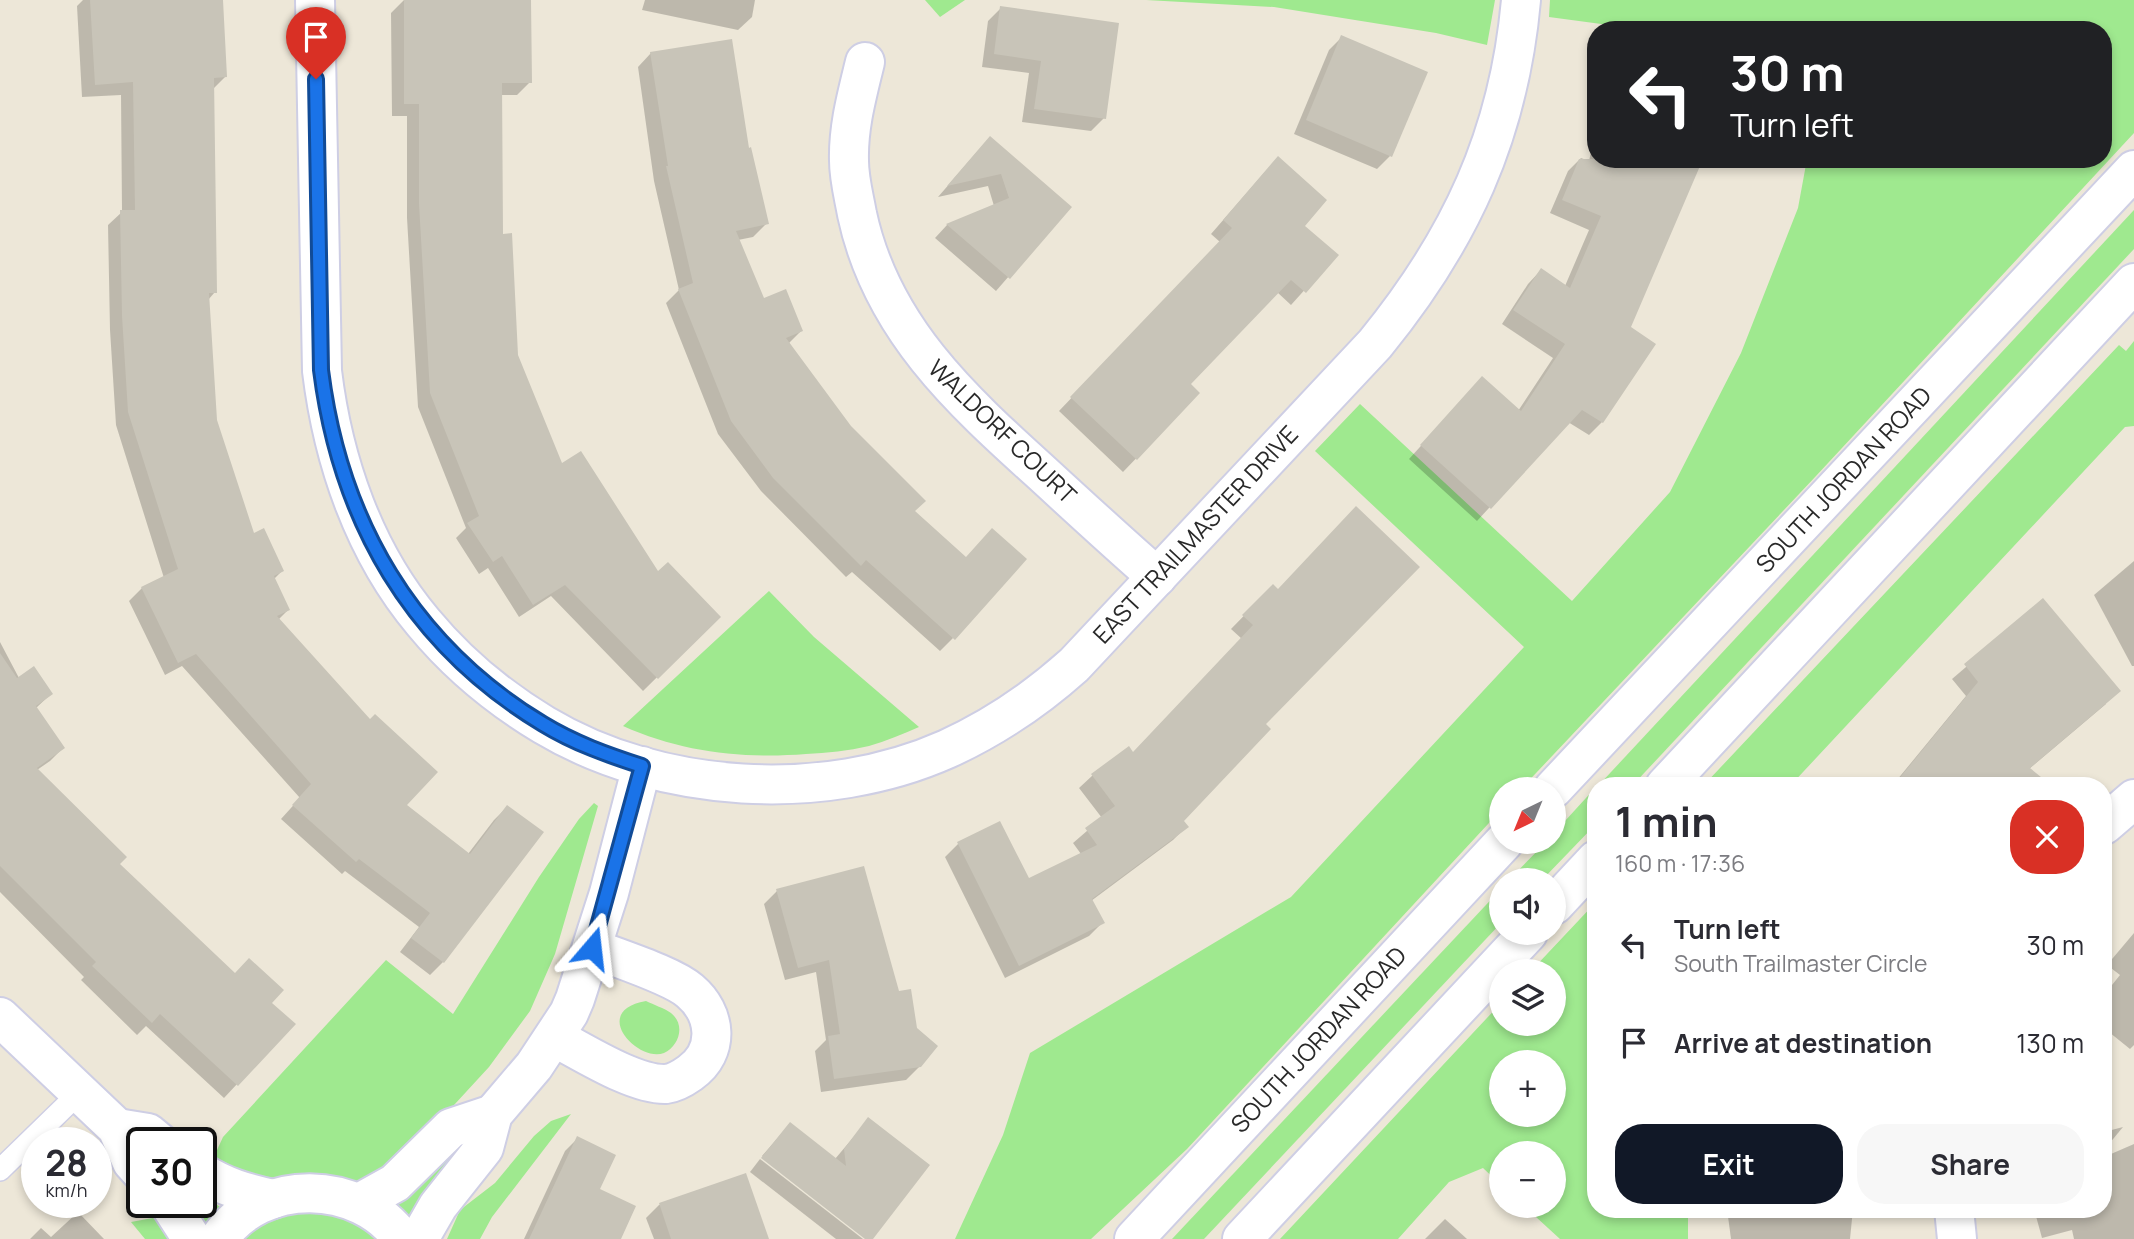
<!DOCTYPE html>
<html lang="en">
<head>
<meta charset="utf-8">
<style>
	body { margin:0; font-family:Manrope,sans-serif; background:#f7f7f7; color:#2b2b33; height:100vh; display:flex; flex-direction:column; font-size:26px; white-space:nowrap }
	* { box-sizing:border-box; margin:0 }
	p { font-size:23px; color:#7c7c81 }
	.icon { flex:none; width:38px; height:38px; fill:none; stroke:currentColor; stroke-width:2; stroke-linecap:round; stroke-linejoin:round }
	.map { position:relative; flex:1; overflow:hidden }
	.details { position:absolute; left:1587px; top:777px; width:525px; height:441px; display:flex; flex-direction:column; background:#fff; border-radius:28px; box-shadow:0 4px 10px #0003 }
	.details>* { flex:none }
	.hud { position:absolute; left:1587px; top:21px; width:525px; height:147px; border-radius:28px; box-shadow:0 4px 10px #0003; background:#202124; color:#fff; overflow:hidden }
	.needle { width:46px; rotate:223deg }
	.buttons { position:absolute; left:1489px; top:777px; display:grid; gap:14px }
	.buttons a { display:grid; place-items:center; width:77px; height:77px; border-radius:50%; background:#fff; box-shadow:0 4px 10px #0003; font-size:35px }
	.speed { position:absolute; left:21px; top:1127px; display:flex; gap:14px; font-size:35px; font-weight:700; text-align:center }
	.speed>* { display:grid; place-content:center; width:91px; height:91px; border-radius:50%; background:#fff; box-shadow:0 4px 10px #0003; line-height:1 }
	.speed small { font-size:18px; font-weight:400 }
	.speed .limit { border:4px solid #111; border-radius:10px; background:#fff; color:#111 }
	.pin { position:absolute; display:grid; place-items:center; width:60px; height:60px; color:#fff; margin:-72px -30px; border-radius:50% 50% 50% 0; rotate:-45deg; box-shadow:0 0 7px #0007 }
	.pin .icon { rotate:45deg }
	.me { position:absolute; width:77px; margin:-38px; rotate:17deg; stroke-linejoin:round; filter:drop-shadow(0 0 5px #0008) }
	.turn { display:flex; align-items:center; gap:24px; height:147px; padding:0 28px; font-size:32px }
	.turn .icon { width:91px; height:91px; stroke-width:2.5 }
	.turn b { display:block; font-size:49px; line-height:60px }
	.round { display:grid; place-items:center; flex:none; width:74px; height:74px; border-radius:28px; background:#f7f7f7 }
	.head { display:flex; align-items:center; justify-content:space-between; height:119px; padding:0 28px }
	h1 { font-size:42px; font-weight:700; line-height:52px }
	.button { display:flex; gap:14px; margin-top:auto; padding:14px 28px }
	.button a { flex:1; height:80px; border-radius:28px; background:#111827; color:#fff; font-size:28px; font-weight:700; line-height:80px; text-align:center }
	.button a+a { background:#f7f7f7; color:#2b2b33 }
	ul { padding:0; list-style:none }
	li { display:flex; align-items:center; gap:21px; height:98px; padding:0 28px }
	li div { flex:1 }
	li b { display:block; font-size:26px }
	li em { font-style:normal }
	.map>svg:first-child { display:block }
</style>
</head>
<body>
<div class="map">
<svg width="2134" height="1239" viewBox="0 0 2134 1239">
	<rect width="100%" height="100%" fill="#ede7d8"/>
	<!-- green -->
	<g fill="#9fe98f" fill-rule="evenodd">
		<polygon points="925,0 965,0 940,17"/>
		<polygon points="1146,0 1495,0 1487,45 1436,33 1274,7"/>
		<polygon points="1550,0 2134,0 2134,133 1816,476 1521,789 1502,789 1501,810 1187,1149 1091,1239 955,1239 1003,1135 1030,1053 1291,897 1524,647 1315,451 1360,404 1572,601 1670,492 1741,353 1798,208 1807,159 2104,159 2104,30 1646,30 1549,17"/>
		<polygon points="2134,210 2134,249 1632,786 1598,786"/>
		<polygon points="2134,341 2134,426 2125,427 1790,786 1703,786 2119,345 2126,351"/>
		<path d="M769 591 814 637 919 727C903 734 886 741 869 746 848 751 827 753 806 754 742 759 681 752 623 726Z"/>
		<polygon points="1596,787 1596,824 1542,880 1509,880 1546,842 1554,842 1554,833"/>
		<polygon points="594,803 598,806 555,954 530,1011 489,1067 443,1117 377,1176 339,1186 250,1178 212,1161 223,1137 386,960 453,1014 539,877 579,819"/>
		<polygon points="1501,889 1501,923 1204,1239 1172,1239"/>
		<path d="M1596 902V1209H1688V1239H1560L1524 1206H1554V1153H1502L1501 1185 1483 1168 1449 1182 1398 1239H1280L1501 1003 1502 1024H1554V971H1531ZM1502 1062H1554V1115H1502Z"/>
		<path d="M646 1001C654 1005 664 1008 671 1013 686 1025 679 1046 664 1053 638 1063 589 1011 646 1001Z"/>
		<polygon points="571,1114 492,1217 480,1239 447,1239 460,1210 495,1183 534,1136 551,1121"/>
		<polygon points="468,1140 409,1220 388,1200 462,1141"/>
		<polygon points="201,1192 221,1208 204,1233 185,1202 201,1202"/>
		<polygon points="301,1209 340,1213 381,1239 239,1239 263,1221"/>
		<polygon points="158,1217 174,1239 145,1239 131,1222"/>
	</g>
	<!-- shadow -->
	<g fill="#0003">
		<polygon points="83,0 221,0 226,76 213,89 215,292 208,300 215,421 253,536 282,571 274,579 288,610 278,620 405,806 468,854 494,820 507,807 443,962 430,975 400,952 419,927 345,871 342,874 281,819 300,798 182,666 165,675 129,601 142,588 164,578 116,425 110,330 108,225 122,212 121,95 82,97 77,6"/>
		<polygon points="404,0 511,0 530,82 517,95 500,95 501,236 517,355 561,466 658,574 718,617 643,691 551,596 519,617 488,568 479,574 456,538 466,528 418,407 407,218 407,116 392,116 391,13"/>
		<polygon points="645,0 755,0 752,17 738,30 642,10"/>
		<polygon points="1001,8 1104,118 1091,131 1022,122 1029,73 982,67 988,21"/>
		<polygon points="1342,37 1390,156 1377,169 1294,134 1329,50"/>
		<polygon points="651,53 747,150 767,223 753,237 738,240 763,300 801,331 788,344 913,511 953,638 940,651 852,572 846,577 761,491 718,434 666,303 679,290 654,181 638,67"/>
		<polygon points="1596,129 1596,159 1628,328 1602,422 1589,435 1568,422 1477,521 1409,459 1470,392 1518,411 1553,358 1502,324 1528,284 1541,270 1565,286 1589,230 1550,213 1568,171 1581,158 1589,161"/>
		<polygon points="977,152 1069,207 996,291 935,238 947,225 994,206 988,186 938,197"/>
		<polygon points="1265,172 1303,226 1336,255 1291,305 1277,292 1188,384 1198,394 1123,472 1059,411 1220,242 1211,234"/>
		<polygon points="2134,561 2134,666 2132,666 2094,595"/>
		<polygon points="1273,586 1264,724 1182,821 1186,827 1173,840 1091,901 1102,923 1089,936 1005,978 945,857 958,844 999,824 1028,881 1081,854 1073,843 1102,818 1079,788 1093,775 1132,754 1242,639 1231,629"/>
		<polygon points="2043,601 2106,704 2029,769 2022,786 1892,786 1966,696 1952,679"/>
		<polygon points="0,642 19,678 51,694 36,708 63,748 50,761 37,770 117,864 234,975 270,1003 293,1024 224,1098 146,1026 137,1035 81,980 84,977 0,892"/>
		<polygon points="777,891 920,1066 906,1080 821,1092 815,1051 826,1040 816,972 785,980 764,904"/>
		<polygon points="2134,933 2134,1045 2130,1049 2104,1028 2104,995 2120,975 2107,965"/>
		<polygon points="868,1120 870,1239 762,1156 790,1124 835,1159"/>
		<polygon points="2123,1127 2104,1150 2104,1132"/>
		<polygon points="578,1138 619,1239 524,1239 565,1151"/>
		<polygon points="2134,1144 2134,1239 2074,1239 2072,1230 2042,1238 2034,1209 2104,1209 2104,1157"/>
		<polygon points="760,1159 863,1239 836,1239 750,1172"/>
		<polygon points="745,1175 767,1239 654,1239 646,1218 659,1205"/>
		<polygon points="1727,1209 1853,1209 1850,1239 1731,1239"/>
		<polygon points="78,1212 104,1239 30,1239 41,1228 51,1237"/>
		<polygon points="1445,1219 1467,1239 1425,1239"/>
	</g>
	<!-- building -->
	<g fill="#c8c4b8">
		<polygon points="90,0 223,0 227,77 214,78 217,293 209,293 217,420 254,533 264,528 284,571 274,576 290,610 277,616 370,719 375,714 438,772 407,805 470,854 507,805 544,832 444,963 411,938 430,913 359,859 356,862 292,805 311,784 196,654 178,663 141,587 178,569 128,412 122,316 120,210 135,210 133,82 95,85"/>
		<polygon points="404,0 531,0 532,83 502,83 503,234 512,233 518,355 562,463 581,451 658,571 668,562 721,617 658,679 565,585 533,605 502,556 493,562 467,523 479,516 430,393 419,204 419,104 404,104"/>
		<polygon points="1000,6 1119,23 1106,119 1034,109 1041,61 994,54"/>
		<polygon points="1341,35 1428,72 1392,157 1306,120"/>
		<polygon points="732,39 749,148 751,147 769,224 736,231 764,298 786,289 803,331 786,338 851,426 926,501 915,511 966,557 992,528 1027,559 955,640 866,560 861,566 773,478 731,421 678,289 693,283 666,166 668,166 650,52"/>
		<polygon points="990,136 1072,207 1010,279 946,224 1009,198 1001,174 947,186"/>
		<polygon points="1278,156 1327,200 1305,226 1339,255 1306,293 1291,280 1191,384 1200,393 1137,460 1070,397 1232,228 1223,220"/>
		<polygon points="1579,159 1703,159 1631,327 1656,344 1603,423 1582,410 1491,509 1420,445 1482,376 1521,411 1565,344 1513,310 1541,268 1570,288 1601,216 1562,200"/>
		<polygon points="1356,506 1420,567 1266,724 1271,729 1184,821 1189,827 1092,899 1105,923 1019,966 957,842 1000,821 1029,878 1097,845 1085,828 1115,806 1091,774 1129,746 1133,752 1253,625 1242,615 1273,584 1278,589"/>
		<polygon points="2043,598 2121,691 2030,768 2052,786 1893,786 1978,682 1964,664"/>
		<polygon points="0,653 17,678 34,666 53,694 36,706 65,748 37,768 127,857 120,864 235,973 249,958 284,990 272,1003 296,1024 238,1086 160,1014 152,1023 92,966 96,962 0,866"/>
		<polygon points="864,866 899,991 911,989 917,1028 938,1046 921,1067 834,1079 828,1036 840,1034 829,960 798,968 776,889"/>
		<polygon points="868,1117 930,1165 873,1239 865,1239 761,1158 790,1122 846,1166 844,1149"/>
		<polygon points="577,1136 616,1155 600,1189 636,1206 621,1239 529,1239"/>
		<polygon points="746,1173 769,1239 671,1239 659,1203"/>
	</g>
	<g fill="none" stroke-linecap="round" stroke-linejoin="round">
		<defs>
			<polyline id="lane" points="0,1170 79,1093"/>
			<g id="street">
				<path d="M315 0 322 371C333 461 364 552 423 622 456 662 499 698 544 725 659 794 824 804 947 749 993 728 1036 699 1074 665L1375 344C1460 240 1509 135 1521 0"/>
				<path d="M865 62C857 95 848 127 849 161 849 179 854 197 857 214 881 327 960 399 1042 473 1080 508 1118 543 1157 577"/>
				<polyline points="2104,825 2134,799"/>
				<polyline points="0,1017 117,1128 132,1162 142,1173"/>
				<path d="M554 1037C583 1052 634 1085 666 1084 675 1083 683 1078 690 1073 721 1051 716 1013 690 991 672 975 616 958 592 948"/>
				<polyline points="117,1128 148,1133 160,1143"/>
				<path d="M201 1172C224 1187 246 1193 273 1199"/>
				<polyline points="168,1202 192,1239"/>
				<polyline points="359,1203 395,1183 451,1128 493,1114"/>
				<polyline points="1954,1209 1957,1239"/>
				<path d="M219 1239C261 1177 359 1179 402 1239"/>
				<polyline points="419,1239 438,1206 484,1148 493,1114 534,1066 569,1013 575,999 609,893 642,766"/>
			</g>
			<g id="secondary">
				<polyline points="1665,786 2134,283"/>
				<polyline points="1553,789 2134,170"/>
				<polyline points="1554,905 1596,860"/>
				<polyline points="1134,1239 1504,842"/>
				<polyline points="1242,1239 1528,933"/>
			</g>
		</defs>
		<!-- lane casing -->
		<use href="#lane" stroke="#cecee4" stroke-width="24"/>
		<!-- street casing -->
		<use href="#street" stroke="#cecee4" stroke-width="42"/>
		<!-- secondary casing -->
		<use href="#secondary" stroke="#cecee4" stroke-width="42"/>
		<!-- lane -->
		<use href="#lane" stroke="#fff" stroke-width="21"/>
		<!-- street -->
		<use href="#street" stroke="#fff" stroke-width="38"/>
		<!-- secondary -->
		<use href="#secondary" stroke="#fff" stroke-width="38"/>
	</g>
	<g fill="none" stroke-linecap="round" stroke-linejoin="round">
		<defs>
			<path id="route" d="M316 79 321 370C340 521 412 645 543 724 574 743 608 755 642 766L592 948"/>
		</defs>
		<!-- route casing -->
		<use href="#route" stroke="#114b97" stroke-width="18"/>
		<!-- route -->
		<use href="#route" stroke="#1a73e8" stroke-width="12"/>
	</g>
	<g text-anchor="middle" stroke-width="7" stroke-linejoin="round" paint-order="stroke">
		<!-- street labels -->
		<g font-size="24" fill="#292929" stroke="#fff">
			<text transform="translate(1002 432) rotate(44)" y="8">WALDORF COURT</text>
			<text transform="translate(1844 480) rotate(-47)" y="8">SOUTH JORDAN ROAD</text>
			<text transform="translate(1196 535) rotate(-47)" y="8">EAST TRAILMASTER DRIVE</text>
			<text transform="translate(1319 1040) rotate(-47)" y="8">SOUTH JORDAN ROAD</text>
		</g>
	</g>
</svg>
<div class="buttons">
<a><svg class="needle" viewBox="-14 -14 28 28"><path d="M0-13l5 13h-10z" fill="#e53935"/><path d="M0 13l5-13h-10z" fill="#7c7c81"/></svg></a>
<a><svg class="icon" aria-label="sound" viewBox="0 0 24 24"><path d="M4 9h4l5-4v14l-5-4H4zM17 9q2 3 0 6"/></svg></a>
<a><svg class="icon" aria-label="layers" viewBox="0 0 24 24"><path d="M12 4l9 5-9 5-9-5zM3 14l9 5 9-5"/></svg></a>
<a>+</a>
<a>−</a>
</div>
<div class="speed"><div>28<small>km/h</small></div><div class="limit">30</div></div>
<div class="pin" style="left:316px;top:79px;background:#d93025"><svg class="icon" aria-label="arrive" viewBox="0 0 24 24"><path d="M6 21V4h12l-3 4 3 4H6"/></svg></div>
<svg class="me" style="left:592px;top:948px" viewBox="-20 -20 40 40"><path d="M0-17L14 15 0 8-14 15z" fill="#1a73e8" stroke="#fff" stroke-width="4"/></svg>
<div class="hud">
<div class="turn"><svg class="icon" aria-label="left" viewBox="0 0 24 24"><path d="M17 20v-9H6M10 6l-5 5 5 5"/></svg><div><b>30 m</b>Turn left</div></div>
</div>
<section class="details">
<div class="head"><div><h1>1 min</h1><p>160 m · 17:36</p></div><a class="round" style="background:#d93025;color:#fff"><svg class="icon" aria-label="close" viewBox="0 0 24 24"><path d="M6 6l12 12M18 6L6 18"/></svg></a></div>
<ul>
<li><svg class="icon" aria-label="left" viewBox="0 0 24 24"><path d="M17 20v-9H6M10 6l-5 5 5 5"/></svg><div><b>Turn left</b><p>South Trailmaster Circle</p></div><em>30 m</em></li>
<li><svg class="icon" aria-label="arrive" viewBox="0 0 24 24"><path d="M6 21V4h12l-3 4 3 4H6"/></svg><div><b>Arrive at destination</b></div><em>130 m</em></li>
</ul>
<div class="button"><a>Exit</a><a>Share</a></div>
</section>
</div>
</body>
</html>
